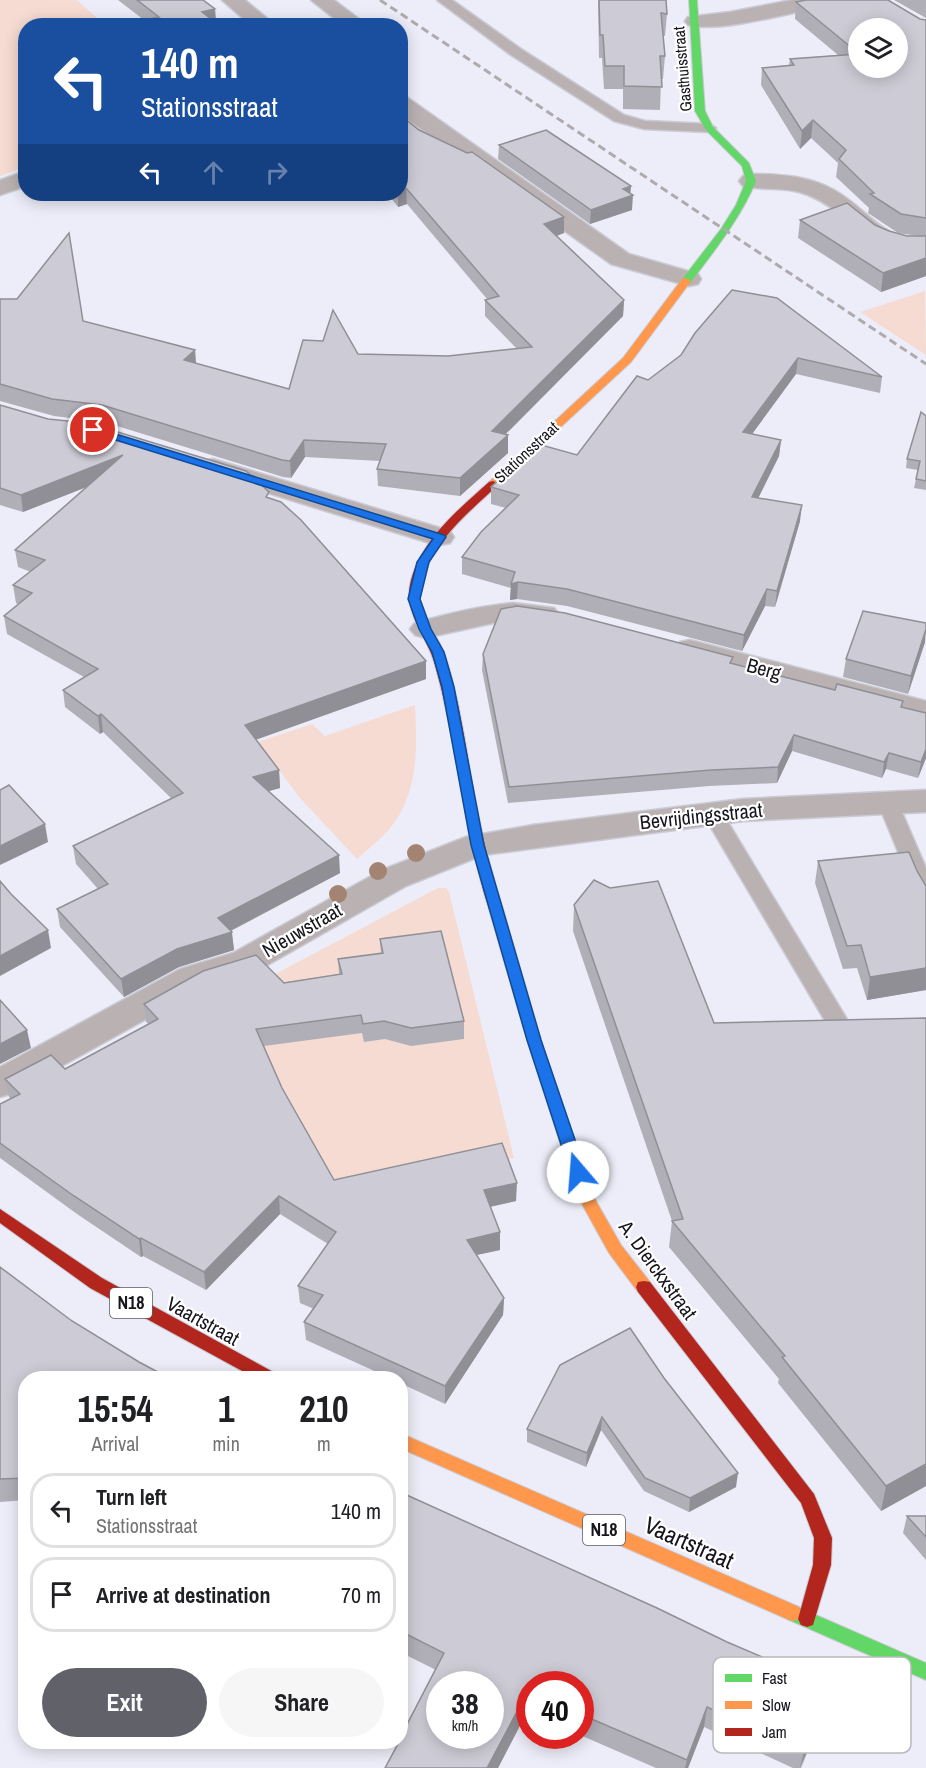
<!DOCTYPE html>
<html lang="en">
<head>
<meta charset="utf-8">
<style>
	body { margin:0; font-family:"Archivo Narrow",sans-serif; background:#f6f6f6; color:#202124; height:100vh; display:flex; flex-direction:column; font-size:22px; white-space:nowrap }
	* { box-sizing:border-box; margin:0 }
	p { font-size:20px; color:#757577 }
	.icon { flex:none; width:33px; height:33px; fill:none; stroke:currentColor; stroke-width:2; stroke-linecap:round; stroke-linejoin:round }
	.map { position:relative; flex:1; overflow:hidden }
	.drawer { position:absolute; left:18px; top:1371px; width:390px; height:378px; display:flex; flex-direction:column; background:#fff; border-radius:24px; box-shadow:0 3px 15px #0003 }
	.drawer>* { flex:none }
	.guide { position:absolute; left:18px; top:18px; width:390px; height:183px; border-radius:24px; box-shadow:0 3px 15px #0003; background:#1a4fa0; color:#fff; overflow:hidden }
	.buttons { position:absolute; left:848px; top:18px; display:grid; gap:12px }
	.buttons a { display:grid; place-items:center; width:60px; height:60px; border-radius:50%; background:#fff; box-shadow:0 3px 15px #0003; font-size:30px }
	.speed { position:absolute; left:426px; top:1671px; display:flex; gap:12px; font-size:30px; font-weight:700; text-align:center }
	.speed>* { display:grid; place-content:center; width:78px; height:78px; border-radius:50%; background:#fff; box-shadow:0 3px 15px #0003; line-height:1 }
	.speed small { font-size:15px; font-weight:400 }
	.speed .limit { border:9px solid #d22; background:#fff; color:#111 }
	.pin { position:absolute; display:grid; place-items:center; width:51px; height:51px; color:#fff; margin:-26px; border:3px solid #fff; border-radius:50%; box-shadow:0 2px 6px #0007 }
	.me { position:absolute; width:66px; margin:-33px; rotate:342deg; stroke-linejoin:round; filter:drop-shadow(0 0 4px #0008) }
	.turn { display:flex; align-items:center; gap:21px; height:126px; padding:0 24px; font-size:27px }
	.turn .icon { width:78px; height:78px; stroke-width:2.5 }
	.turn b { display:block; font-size:42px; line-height:51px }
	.lanes { display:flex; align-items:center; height:57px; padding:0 24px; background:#0003; justify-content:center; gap:30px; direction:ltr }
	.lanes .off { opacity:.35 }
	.eta { display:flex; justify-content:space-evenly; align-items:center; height:102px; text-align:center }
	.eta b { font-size:36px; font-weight:800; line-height:42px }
	.action { display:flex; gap:12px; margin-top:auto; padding:12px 24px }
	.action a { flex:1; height:69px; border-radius:36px; background:#61616a; color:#fff; font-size:24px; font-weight:800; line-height:69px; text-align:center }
	.action a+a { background:#f6f6f6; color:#202124 }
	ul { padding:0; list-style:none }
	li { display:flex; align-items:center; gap:18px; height:75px; margin:0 12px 9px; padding:0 12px; border:3px solid #e0e0e0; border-radius:24px }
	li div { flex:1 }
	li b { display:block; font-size:22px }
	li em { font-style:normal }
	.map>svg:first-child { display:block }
</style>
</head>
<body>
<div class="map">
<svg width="926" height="1768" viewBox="0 0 926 1768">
	<rect width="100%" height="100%" fill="#ededf9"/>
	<!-- green -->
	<g fill="#f5dbd2">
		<polygon points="0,0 77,0 105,25 26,26 25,167 0,176"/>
		<polygon points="925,291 926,355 860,312"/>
		<path d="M415 705C417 745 419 788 394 823 384 837 369 848 357 859L300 798 258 742 312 724 325 736Z"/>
		<polygon points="438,888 446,888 449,892 514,1158 336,1198 256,1043 264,980"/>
	</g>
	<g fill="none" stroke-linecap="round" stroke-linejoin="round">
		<defs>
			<g id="lane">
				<polygon points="437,0 452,0 521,49 624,115 645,121 709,124 716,128 709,132 644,129 614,121 511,55"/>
				<polygon points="888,796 895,798 898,803 926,868 926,900 919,898 915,893 878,803 881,798"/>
				<polygon points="713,807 720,809 848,1021 866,1023 869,1029 866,1035 842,1038 834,1036 703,814 706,809"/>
			</g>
			<g id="street">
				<polygon points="222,0 245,0 276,26 252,26"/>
				<polygon points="311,0 334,0 368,26 344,26"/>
				<path d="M792 0H834L831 4 824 6C790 13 719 33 688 25L685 21 688 17 730 12Z"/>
				<polygon points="400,97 408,98 629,254 698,274 701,279 698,284 689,286 611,264 400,114"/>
				<polygon points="26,171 26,186 0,195 0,180"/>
				<path d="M751 174C779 174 809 176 834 190 870 210 880 241 926 239V253C862 256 857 215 808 195 787 186 764 191 743 186L739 181 743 176Z"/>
				<polygon points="213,459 450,531 454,537 450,543 440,545 430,543 203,473 199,467 203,461"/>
				<path d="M513 603 554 608 559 614 554 620 544 623 498 622 425 638 415 635 410 629 415 623C447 614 479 606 513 603Z"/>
				<polygon points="690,640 926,701 926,721 680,656 675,649 680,642"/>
				<polygon points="926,790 926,812 743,821 483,855 406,886 257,971 204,987 13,1093 0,1097 0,1067 180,969 233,953 382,870 466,837 533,825 743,799"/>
			</g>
			<g id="fast">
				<path d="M689 0H697L705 111 713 127 749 163 756 181C740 219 715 250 690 283L686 284 681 281 721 229 736 205 746 181 742 166 706 130 695 111Z"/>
				<polygon points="793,1605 926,1663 926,1680 787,1619 784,1613 787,1607"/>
			</g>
			<g id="slow">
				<polygon points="686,278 691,281 631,362 497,486 489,486 489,482 623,358 682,279"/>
				<polygon points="496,904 503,909 541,1040 592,1194 621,1245 650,1282 652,1287 650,1292 644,1293 638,1292 609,1253 577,1195 527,1040 489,909"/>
				<polygon points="400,1433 799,1607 802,1613 799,1619 793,1621 787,1619 400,1448"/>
			</g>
			<g id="jam">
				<path d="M493 481 499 484 497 486C465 516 423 549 420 596 419 618 438 635 445 655 460 701 466 750 475 798 482 836 491 872 503 909L496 914 489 909C463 828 458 746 435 665 427 635 402 613 411 580 422 539 459 509 489 482Z"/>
				<polygon points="0,1209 102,1278 275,1373 277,1378 255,1378 90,1288 0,1223"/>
				<polygon points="644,1281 650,1282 814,1494 832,1538 831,1565 813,1625 807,1627 801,1625 798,1619 813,1565 814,1538 801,1503 638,1292 636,1287 638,1282"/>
			</g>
		</defs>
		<!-- lane casing -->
		<use href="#lane" stroke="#cbcbd5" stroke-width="3"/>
		<!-- street casing -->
		<use href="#street" stroke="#cbcbd5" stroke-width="3"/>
		<!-- fast casing -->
		<use href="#fast" stroke="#cbcbd5" stroke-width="2"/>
		<!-- slow casing -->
		<use href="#slow" stroke="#cbcbd5" stroke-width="2"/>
		<!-- jam casing -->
		<use href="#jam" stroke="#cbcbd5" stroke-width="2"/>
		<!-- lane -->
		<use href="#lane" fill="#bab2b2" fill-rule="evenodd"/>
		<!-- street -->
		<use href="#street" fill="#bab2b2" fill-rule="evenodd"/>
		<!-- fast -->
		<use href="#fast" fill="#63d668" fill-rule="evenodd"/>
		<!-- slow -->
		<use href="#slow" fill="#ff974d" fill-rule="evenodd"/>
		<!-- jam -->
		<use href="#jam" fill="#b3261e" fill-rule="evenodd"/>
		<!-- rail -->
		<polyline stroke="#aeaaae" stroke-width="3" stroke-dasharray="8 4.5" stroke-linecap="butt" points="380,0 926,364"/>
	</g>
	<!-- trees -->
	<g fill="#a38473">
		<circle cx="416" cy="853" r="9"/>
		<circle cx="378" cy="871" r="9"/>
		<circle cx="338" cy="894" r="9"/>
	</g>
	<!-- wall -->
	<g fill="#b0afb8">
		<polygon points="118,0 203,0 215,9 216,22 220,26 140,26 139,21 144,20"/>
		<polygon points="598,0 666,0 667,14 665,36 663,36 665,56 663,79 661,79 660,110 623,109 623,89 604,89 602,58 599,58"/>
		<polygon points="894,0 926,0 926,18"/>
		<polygon points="796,2 926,20 926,276 881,292 798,238 800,220 875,225 889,231 907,236 918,236 898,233 868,213 869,208 836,177 838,163 811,138 800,149 761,85 762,68 789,65 790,59 838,55 795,19"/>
		<polygon points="419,130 564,217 564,233 557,236 624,300 623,316 505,434 508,453 460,496 378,486 377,469 380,461 305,457 291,478 283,477 104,422 54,416 0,401 0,299 195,350 196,364 289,389 358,354 448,356 517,349 485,316 485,300 487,299 407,204 398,207 388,194 400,194"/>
		<polygon points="499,145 631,186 630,194 632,210 590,224 498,159"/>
		<polygon points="695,333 882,377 880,393 796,374 752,434 781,440 779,456 758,498 800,521 775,607 765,606 742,651 567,606 517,599 510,600 511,588 462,574 462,557 506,508 491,504 491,487 577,455 648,380 681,355"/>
		<polygon points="0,405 270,499 426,679 256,739 279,770 280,788 268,791 340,873 231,931 234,950 179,967 124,997 60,927 57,909 98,889 76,864 73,846 172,799 103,732 100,734 65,707 63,690 84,677 7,634 4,616 18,604 16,603 13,585 31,572 18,567 15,550 86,487 23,512 0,505"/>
		<polygon points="926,416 926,490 914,488 918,470 906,468 907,459"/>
		<polygon points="925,642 908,694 843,677 846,659"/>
		<polygon points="483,654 733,664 902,707 926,758 918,778 886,769 882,778 792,751 777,783 709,786 508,803 482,670"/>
		<polygon points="818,861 917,871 926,886 926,990 867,1000 857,968 843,969 815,883"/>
		<polygon points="574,905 714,1023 926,1018 926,1486 881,1511 778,1383 779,1379 669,1247 672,1221 573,931"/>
		<polygon points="380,939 464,1021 464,1039 411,1046 385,1039 364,1042 362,1033 264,1046 282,1088 334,1180 516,1201 490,1207 500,1250 476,1255 504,1298 503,1315 445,1404 400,1383 400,1378 390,1378 306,1340 304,1322 314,1309 300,1303 298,1286 328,1244 280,1214 206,1290 143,1256 141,1257 77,1214 0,1158 0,1104 11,1099 9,1097 5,1079 65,1069 149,1024 146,1022 144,1004 339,974 338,959 381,953"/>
		<polygon points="0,1267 26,1378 26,1500 0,1502"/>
		<polygon points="560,1365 736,1487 689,1512 644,1491 601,1430 586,1467 527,1442 527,1429"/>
		<polygon points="400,1492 826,1707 801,1768 793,1768 704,1727 688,1768 656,1768 580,1735 580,1684 530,1684 530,1713 527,1712 498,1768 385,1768 436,1670 400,1652"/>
		<polygon points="907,1516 926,1516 926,1560 903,1533"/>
	</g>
	<!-- shaded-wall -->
	<g fill="#908f96">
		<polygon points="215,9 216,24 202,12"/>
		<polygon points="813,120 811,138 800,149 802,131"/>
		<polygon points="631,186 630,196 633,195 632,210 590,224 591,210 623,189"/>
		<polygon points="406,188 407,204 398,207 398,194 400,194 400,190"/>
		<polygon points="564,217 564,233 544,240 544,224"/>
		<polygon points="926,258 926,276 881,292 883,273"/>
		<polygon points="624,300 623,316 492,448 492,431"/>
		<polygon points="195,350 196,367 184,360"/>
		<polygon points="798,358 796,374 741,449 743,432"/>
		<polygon points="508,435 508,453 460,496 460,478"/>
		<polygon points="304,440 305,457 291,478 290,461"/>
		<polygon points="781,440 779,456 751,513 752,497"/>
		<polygon points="123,455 125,472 23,512 21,495"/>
		<polygon points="802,505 800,521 775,607 777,591"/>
		<polygon points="518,582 517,599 510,600 511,584"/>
		<polygon points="767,589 765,606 742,651 744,635"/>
		<polygon points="926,629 925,642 908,694 911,676"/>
		<polygon points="426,661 426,679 247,743 245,725"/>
		<polygon points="101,714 103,732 100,734 98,716"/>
		<polygon points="794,735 792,751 777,783 778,767"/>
		<polygon points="926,749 926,758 918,778 921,762"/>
		<polygon points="889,753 886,769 882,778 884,762"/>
		<polygon points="279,770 280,788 255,795 253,777"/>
		<polygon points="45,824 48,842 0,865 0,846"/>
		<polygon points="339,855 340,873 224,934 232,932 234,950 179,967 124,997 121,979 177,949 218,918"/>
		<polygon points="48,930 51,948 0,976 0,956"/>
		<polygon points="926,968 926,990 867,1000 870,977"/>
		<polygon points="27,1030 31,1048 0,1064 0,1044"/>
		<polygon points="517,1183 516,1201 484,1208 484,1190"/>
		<polygon points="279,1196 280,1214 206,1290 204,1272"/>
		<polygon points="500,1232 500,1250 467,1257 467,1240"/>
		<polygon points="141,1238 143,1256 141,1257 139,1239"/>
		<polygon points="504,1298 503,1315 445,1404 445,1386"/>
		<polygon points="602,1417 601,1430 586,1467 587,1453"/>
		<polygon points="926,1464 926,1486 881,1511 886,1486"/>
		<polygon points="738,1473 736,1487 689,1512 690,1498"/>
		<polygon points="830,1686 826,1707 800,1768 804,1751"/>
		<polygon points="528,1691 527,1712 498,1768 487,1768"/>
		<polygon points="707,1707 704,1727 688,1768 685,1768 687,1760"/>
	</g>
	<!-- building -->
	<g fill="#cdccd6" stroke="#908f96" stroke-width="1.5" fill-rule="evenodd">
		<polygon points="137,0 203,0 215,9 202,12 220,26 143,26 139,21 159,17"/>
		<polygon points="599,0 666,0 667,14 661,13 665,56 660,56 662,87 624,86 624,66 605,66 603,35 600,35"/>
		<polygon points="806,0 888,0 920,19 926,20 926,218 901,214 870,194 874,193 839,159 846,150 813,120 802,131 762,68 794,65 790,59 858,54 858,68 897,68 897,28 858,28 858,53 796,2"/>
		<polygon points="400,115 419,130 467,153 472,152 564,217 544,224 624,300 492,431 508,435 460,478 377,469 386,444 304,440 290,461 282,460 102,405 52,399 0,384 0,299 17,299 69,233 83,321 195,350 184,360 289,389 303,340 323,341 333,310 358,354 448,356 532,347 485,300 499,296 406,188 400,190"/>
		<polygon points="546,130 631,186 623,189 633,195 591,210 499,145"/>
		<polygon points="847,203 875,225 889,231 907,236 926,236 926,258 883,273 800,220"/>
		<polygon points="732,290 777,298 882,377 798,358 743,432 781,440 752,497 802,505 777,591 767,589 744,635 567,589 518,582 511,584 515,572 462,557 481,532 519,495 491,487 538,444 577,455 637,376 648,380 681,355 695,333"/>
		<polygon points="0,405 48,419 88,423 246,471 269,492 266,497 281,502 301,520 426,661 245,725 279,770 253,777 339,855 218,918 232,932 177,949 121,979 57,909 108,884 73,846 183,793 101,714 98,716 63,690 98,669 4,616 32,593 13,585 45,560 15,550 123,455 21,495 0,488"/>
		<polygon points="921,412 926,416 926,481 916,479 920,461 907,459"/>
		<polygon points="517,606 565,613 733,657 730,663 835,690 837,684 903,701 901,707 926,713 926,749 921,762 889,753 884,762 794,735 778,767 711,770 509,787 483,654 501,609"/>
		<polygon points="863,611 926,623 926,629 911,676 846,659"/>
		<polygon points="9,785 45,824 0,846 0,790"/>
		<polygon points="909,852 917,871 926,886 926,968 870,977 861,945 847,946 818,861"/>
		<polygon points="594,880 610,888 658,881 714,1023 926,1018 926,1464 886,1486 782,1357 785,1356 672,1221 683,1219 574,905"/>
		<polygon points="0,881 11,894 48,930 0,956"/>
		<polygon points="441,931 464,1021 411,1028 384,1021 363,1024 361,1015 256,1029 282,1088 334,1180 502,1143 517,1183 484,1190 500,1232 467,1240 504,1298 445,1386 304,1322 323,1295 298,1286 336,1232 279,1196 204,1272 141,1238 139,1239 74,1196 0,1143 0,1104 20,1094 5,1079 51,1055 65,1069 106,1047 158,1019 144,1004 203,971 256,955 284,983 342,974 338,959 383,953 380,939"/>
		<polygon points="0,1000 27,1030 0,1044"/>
		<polygon points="0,1267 72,1321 139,1362 169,1378 26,1378 26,1478 0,1479"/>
		<polygon points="630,1328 664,1378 738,1473 690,1498 645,1478 602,1417 587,1453 527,1429 560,1365"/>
		<path d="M400 1492 657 1608 727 1642 830 1686 804 1751 707 1707 687 1760 580 1714V1684H530V1692L528 1691 487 1768H385L399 1742H400V1738L444 1653 400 1631ZM440 1684H490V1736H440Z"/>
		<polygon points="907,1516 926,1516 926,1537"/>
	</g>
	<!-- route -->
	<polygon fill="#1a73e8" stroke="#114b97" stroke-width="1.5" points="93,427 444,535 446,537 429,562 420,599 431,629 444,652 454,687 484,845 541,1040 586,1172 583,1177 573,1177 570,1172 527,1040 471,845 442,687 432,652 419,629 408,599 417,562 433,539 90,432 88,430"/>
	<g text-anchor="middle" stroke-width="4.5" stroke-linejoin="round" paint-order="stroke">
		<!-- far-street labels -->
		<g font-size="16" fill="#16151d" stroke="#fff">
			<text transform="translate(682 69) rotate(-95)" y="6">Gasthuisstraat</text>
			<text transform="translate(526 452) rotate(-43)" y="6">Stationsstraat</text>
		</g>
		<!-- shield labels -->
		<g fill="#fff" stroke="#5c5b61" stroke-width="1.5">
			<rect x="110" y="1288" width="42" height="30" rx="4.5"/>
			<rect x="583" y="1515" width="42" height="30" rx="4.5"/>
		</g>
		<g font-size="18" font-weight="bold" fill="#16151d">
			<text x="131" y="1309">N18</text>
			<text x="604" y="1536">N18</text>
		</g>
		<!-- street labels -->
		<g font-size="20" fill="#16151d" stroke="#fff">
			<text transform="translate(764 669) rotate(15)" y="7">Berg</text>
			<text transform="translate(701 816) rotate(-6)" y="7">Bevrijdingsstraat</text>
			<text transform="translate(302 930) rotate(-30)" y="7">Nieuwstraat</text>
			<text transform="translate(658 1270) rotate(54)" y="7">A. Dierckxstraat</text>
			<text transform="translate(203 1321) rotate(29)" y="7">Vaartstraat</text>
		</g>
		<!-- near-street labels -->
		<g font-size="24" fill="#16151d" stroke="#fff">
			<text transform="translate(689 1543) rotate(24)" y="8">Vaartstraat</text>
		</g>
	</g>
	<!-- legend -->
	<rect x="713" y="1657" width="198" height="96" rx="9" fill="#fff" stroke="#b9b9bb" stroke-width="1.5"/>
	<rect x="725" y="1674" width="27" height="8" fill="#63d668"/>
	<rect x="725" y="1701" width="27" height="8" fill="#ff974d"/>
	<rect x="725" y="1728" width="27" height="8" fill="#b3261e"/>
	<g font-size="16" fill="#16151d">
		<text x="762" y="1684">Fast</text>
		<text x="762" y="1711">Slow</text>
		<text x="762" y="1738">Jam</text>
	</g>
</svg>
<div class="buttons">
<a><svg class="icon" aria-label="layers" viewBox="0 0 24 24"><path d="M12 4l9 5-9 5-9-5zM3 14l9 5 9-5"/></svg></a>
</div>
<div class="speed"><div>38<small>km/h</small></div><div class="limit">40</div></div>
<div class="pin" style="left:93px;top:430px;background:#d93025"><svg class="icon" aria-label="arrive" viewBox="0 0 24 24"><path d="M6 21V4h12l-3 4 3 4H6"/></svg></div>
<svg class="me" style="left:578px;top:1172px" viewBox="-20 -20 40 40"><circle r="19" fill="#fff"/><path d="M0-13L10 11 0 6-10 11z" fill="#1a73e8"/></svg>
<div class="guide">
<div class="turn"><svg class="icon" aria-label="left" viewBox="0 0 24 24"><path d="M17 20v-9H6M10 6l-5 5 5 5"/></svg><div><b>140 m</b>Stationsstraat</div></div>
<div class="lanes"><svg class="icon" aria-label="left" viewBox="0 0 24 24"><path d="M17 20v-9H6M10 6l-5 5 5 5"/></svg><svg class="icon off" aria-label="ahead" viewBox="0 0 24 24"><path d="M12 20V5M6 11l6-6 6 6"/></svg><svg class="icon off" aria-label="right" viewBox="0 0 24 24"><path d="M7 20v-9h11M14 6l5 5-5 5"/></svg></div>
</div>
<section class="drawer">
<div class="eta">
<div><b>15:54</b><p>Arrival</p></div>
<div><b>1</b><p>min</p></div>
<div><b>210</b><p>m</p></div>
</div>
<ul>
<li><svg class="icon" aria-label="left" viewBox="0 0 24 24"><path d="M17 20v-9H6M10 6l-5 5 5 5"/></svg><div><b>Turn left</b><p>Stationsstraat</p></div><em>140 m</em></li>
<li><svg class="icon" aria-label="arrive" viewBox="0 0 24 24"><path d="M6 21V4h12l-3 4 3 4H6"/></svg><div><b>Arrive at destination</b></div><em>70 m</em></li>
</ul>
<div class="action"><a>Exit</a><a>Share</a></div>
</section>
</div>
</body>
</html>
